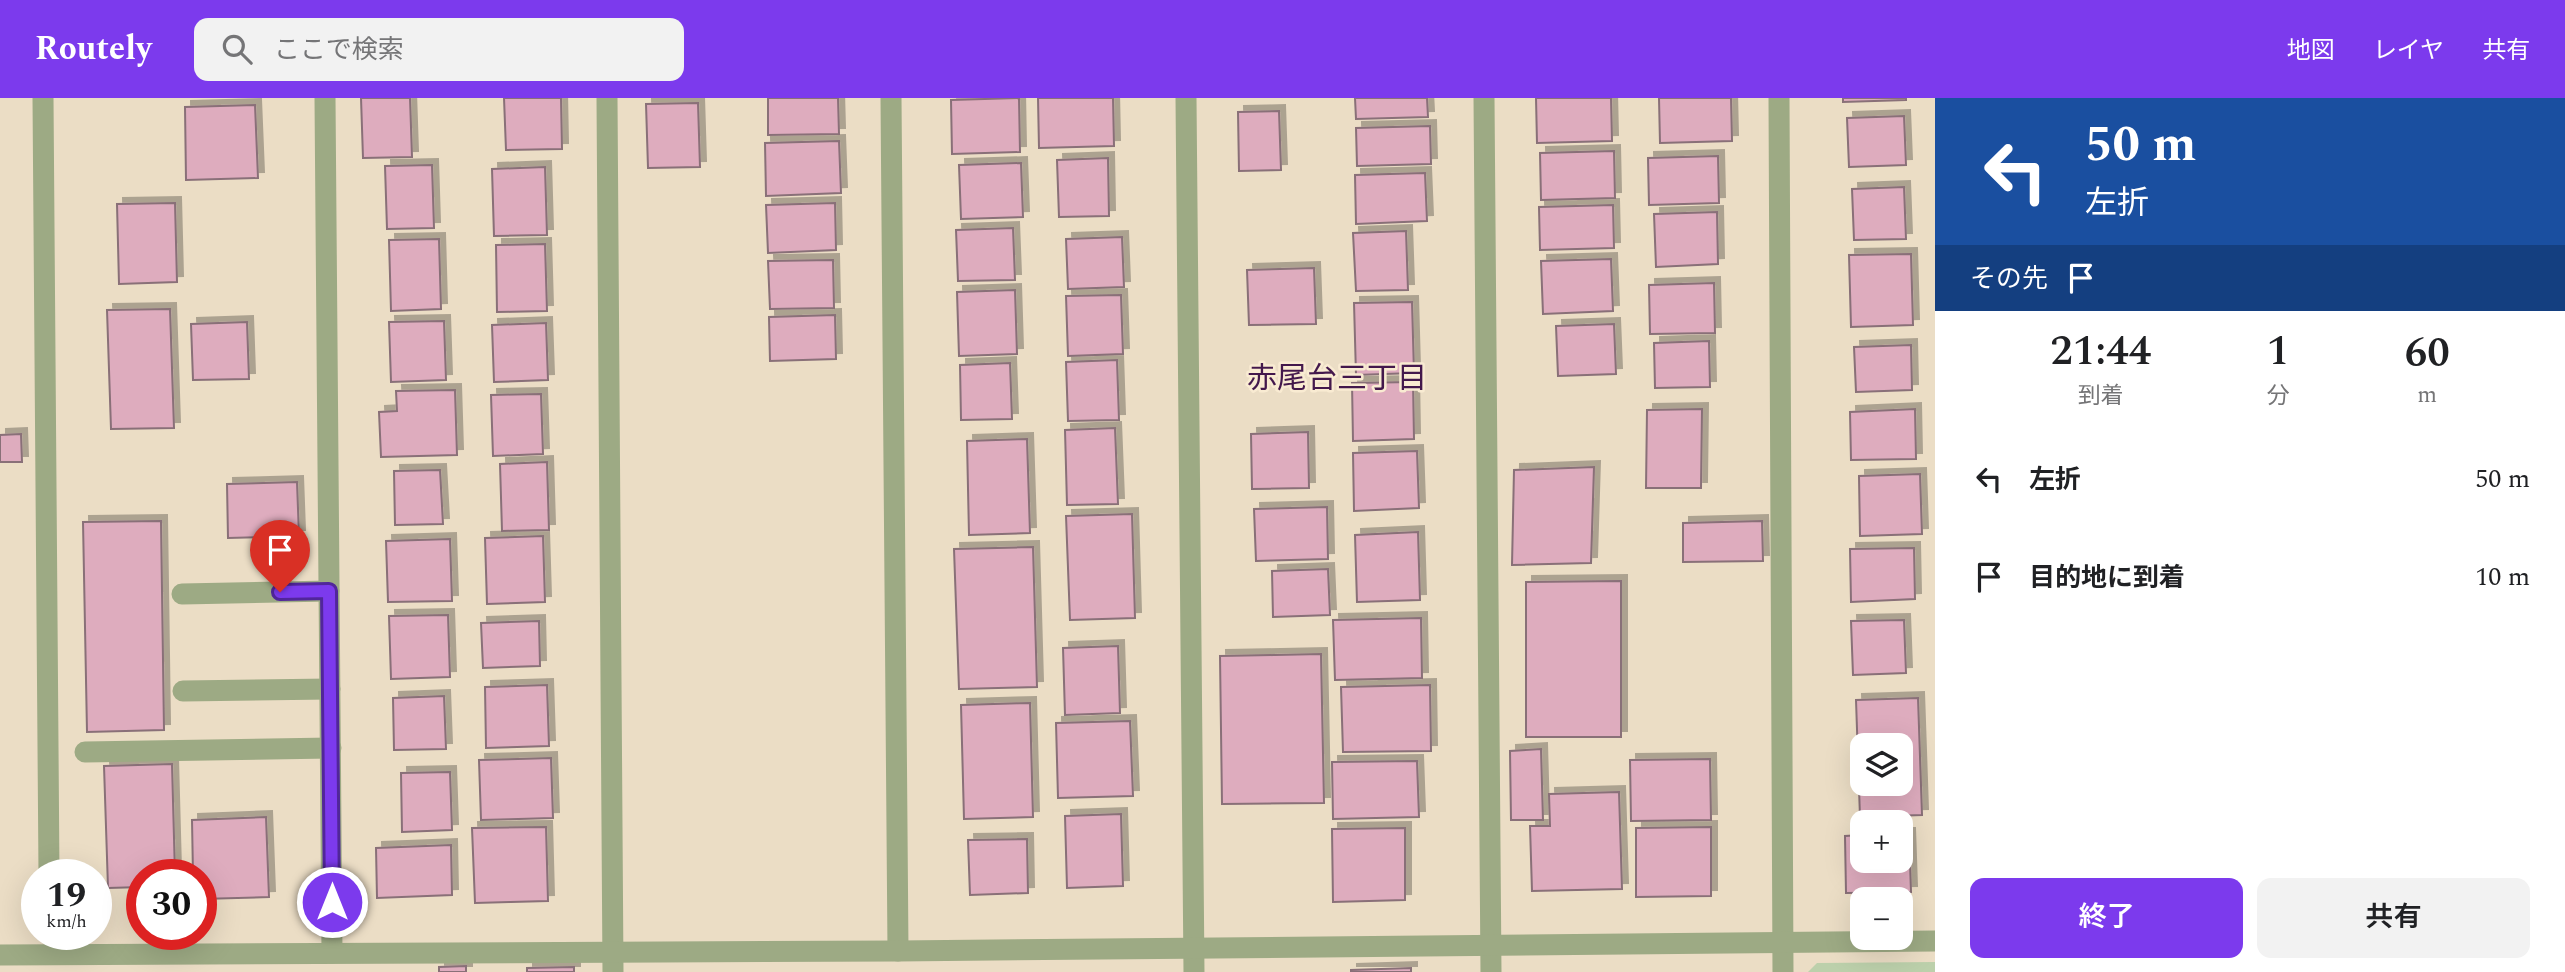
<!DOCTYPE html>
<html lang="ja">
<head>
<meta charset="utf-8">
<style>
	body { margin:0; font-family:Spectral,"Noto Sans JP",serif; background:#f2f2f2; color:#202124; height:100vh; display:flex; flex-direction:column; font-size:26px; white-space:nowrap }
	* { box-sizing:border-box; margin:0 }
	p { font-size:23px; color:#757577 }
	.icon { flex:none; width:38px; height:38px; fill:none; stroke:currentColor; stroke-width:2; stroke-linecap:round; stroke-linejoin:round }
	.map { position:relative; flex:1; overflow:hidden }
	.side { display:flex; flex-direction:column; background:#fff; width:630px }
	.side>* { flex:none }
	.hud { background:#1a4fa0; color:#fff; overflow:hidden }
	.controls { position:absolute; left:1850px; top:635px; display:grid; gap:14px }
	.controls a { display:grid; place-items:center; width:63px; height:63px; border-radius:14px; background:#fff; box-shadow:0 7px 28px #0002; font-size:35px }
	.speed { position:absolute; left:21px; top:761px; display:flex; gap:14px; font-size:35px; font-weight:700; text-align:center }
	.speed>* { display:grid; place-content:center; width:91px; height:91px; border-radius:50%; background:#fff; box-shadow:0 7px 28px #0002; line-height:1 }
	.speed small { font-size:18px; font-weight:400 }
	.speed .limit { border:10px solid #d22; background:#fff; color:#111 }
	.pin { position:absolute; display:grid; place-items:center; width:60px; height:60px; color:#fff; margin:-72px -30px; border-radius:50% 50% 50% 0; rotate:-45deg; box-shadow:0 0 7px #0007 }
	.pin .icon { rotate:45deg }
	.me { position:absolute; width:77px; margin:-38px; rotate:0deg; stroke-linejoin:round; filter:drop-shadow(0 0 5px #0008) }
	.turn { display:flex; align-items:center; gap:24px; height:147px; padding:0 35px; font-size:32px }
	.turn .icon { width:91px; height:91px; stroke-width:2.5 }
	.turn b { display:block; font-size:49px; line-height:60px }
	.then { display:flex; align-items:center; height:66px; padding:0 35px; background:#0003; gap:14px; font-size:26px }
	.eta { display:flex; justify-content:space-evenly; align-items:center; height:119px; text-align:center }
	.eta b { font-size:42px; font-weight:600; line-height:49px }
	.action { display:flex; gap:14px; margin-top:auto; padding:14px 35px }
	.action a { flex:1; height:80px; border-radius:14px; background:#7c3aed; color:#fff; font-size:28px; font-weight:600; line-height:80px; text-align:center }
	.action a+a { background:#f2f2f2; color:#202124 }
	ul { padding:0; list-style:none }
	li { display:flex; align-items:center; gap:21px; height:98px; padding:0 35px }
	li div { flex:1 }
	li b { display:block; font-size:26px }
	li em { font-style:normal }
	header { display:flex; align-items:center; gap:42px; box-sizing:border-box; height:98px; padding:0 35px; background:#7c3aed; color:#fff }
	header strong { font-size:33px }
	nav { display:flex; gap:38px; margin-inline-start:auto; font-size:24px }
	.search { width:490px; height:63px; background:#f2f2f2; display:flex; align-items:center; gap:18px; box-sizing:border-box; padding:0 24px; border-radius:14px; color:#757577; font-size:26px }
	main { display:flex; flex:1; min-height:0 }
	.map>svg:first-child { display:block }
</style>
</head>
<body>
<header>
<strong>Routely</strong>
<div class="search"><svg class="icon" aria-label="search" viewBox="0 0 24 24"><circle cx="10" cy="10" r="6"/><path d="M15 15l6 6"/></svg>ここで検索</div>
<nav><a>地図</a><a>レイヤ</a><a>共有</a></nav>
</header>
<main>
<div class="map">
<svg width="1935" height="874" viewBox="0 0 1935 874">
	<defs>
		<filter id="shadow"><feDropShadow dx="6" dy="-6" stdDeviation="0" flood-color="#0004"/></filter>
	</defs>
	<rect width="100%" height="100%" fill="#ebddc5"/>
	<!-- green -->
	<polygon fill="#bcd0ab" points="1935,864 1935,874 1808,874 1817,865"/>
	<!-- building -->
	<g fill="#deacbe" stroke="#896f78" stroke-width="2" fill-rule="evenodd" filter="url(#shadow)">
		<polygon points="361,0 410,0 412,59 363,60"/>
		<polygon points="504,0 561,0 562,51 506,52"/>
		<polygon points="768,0 838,0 839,36 768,37"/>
		<polygon points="1019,0 1020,54 952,56 951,2"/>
		<polygon points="1038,0 1113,0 1114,48 1039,50"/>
		<polygon points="1355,0 1427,0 1428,19 1356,21"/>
		<polygon points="1536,0 1611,0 1612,43 1537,45"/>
		<polygon points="1659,0 1731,0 1732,43 1660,45"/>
		<polygon points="1843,0 1906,0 1906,2 1843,4"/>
		<polygon points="698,5 700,69 648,70 646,6"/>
		<polygon points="255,7 258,80 186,82 185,9"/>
		<polygon points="1279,13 1281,72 1239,73 1238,14"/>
		<polygon points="1904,18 1906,67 1849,69 1847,20"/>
		<polygon points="1430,28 1431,66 1357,68 1356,30"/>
		<polygon points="839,43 841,95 766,98 765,45"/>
		<polygon points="1614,53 1615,100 1541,102 1540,55"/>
		<polygon points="1718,58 1719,105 1649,107 1648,60"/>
		<polygon points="1108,60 1109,118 1059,119 1057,62"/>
		<polygon points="1021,65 1023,119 961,121 959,67"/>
		<polygon points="432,67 434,130 387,131 385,68"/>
		<polygon points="545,69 547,137 494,138 492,71"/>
		<polygon points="1425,75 1427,123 1356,126 1355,77"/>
		<polygon points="1904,89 1906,141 1854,142 1852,91"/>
		<polygon points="175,105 177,184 119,186 117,106"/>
		<polygon points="835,105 836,152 768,155 766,107"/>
		<polygon points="1613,107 1614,150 1540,152 1539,109"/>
		<polygon points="1717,114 1718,166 1656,169 1654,116"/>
		<polygon points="1013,130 1015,182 958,183 956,132"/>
		<polygon points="1406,133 1408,192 1356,193 1353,135"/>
		<polygon points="1122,139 1124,189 1068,191 1066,141"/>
		<polygon points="439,141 441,211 391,213 389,142"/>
		<polygon points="545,146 547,213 497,214 496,147"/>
		<polygon points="1911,156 1913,227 1851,229 1849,157"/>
		<polygon points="1611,161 1613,213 1543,216 1541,163"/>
		<polygon points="833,162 834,210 770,211 768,163"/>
		<polygon points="1314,170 1316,226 1249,227 1247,172"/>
		<polygon points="1714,185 1715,235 1650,236 1649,187"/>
		<polygon points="1015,192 1017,256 959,258 957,194"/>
		<polygon points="1121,197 1123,256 1068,258 1066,198"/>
		<polygon points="1412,204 1414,275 1356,277 1354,205"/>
		<polygon points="170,211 174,330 111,331 107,212"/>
		<polygon points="835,217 836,261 770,263 769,219"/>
		<polygon points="444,223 446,282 391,284 389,224"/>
		<polygon points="247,224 249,281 193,282 191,226"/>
		<polygon points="546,225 548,282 494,284 492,227"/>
		<polygon points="1614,226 1616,276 1558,278 1556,228"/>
		<polygon points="1709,243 1710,289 1655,290 1654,245"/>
		<polygon points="1911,247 1912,292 1856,294 1854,249"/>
		<polygon points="1117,262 1119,322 1068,323 1066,264"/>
		<polygon points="1010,265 1012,321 961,322 960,267"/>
		<polygon points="1413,284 1414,341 1353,343 1352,285"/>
		<polygon points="455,292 457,357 381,359 379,314 397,313 396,293"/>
		<polygon points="541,296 543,356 493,358 491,297"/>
		<polygon points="1702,311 1701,390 1646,390 1647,312"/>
		<polygon points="1915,311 1916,361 1851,362 1850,314"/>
		<polygon points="1115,330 1118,406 1067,407 1065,332"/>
		<polygon points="1308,334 1309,390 1252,391 1251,336"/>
		<polygon points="21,336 22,364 0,364 0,337"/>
		<polygon points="1027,341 1030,435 969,437 967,343"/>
		<polygon points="1417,353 1419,410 1354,413 1353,355"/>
		<polygon points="547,364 549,432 502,433 500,366"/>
		<polygon points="1594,369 1591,465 1512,467 1514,372"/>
		<polygon points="440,372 443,426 395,427 394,373"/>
		<polygon points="1920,376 1922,436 1860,438 1859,378"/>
		<polygon points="297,384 299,438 228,440 227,386"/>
		<polygon points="1327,409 1328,461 1256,463 1254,411"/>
		<polygon points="1132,416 1135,520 1070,522 1066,418"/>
		<polygon points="161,423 164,632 87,634 83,424"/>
		<polygon points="1762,423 1763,463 1683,464 1683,425"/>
		<polygon points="1418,434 1420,502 1357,504 1355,437"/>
		<polygon points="543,438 545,504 487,506 485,440"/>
		<polygon points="450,441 452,503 388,504 386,443"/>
		<polygon points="1033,449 1037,589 959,591 954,451"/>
		<polygon points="1914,450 1915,501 1851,504 1850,451"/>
		<polygon points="1328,471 1330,517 1273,519 1272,473"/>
		<polygon points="1621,483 1621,639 1526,639 1526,484"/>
		<polygon points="448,517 450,579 391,581 389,518"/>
		<polygon points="1421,520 1422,580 1335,582 1333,522"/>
		<polygon points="1904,522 1906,575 1853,577 1851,523"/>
		<polygon points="539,523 540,568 483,570 481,525"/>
		<polygon points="1118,548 1120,615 1065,617 1063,550"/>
		<polygon points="1321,556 1324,705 1222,706 1220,558"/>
		<polygon points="547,587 549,648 486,650 485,589"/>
		<polygon points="1430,587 1431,653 1343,654 1341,589"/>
		<polygon points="444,598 446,651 394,652 393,600"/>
		<path d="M1918 600 1922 717 1860 719 1856 602ZM1862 648H1900V686H1862Z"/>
		<polygon points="1030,605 1033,719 964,721 961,607"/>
		<polygon points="1130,623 1133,698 1058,700 1056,625"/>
		<polygon points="1541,651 1543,722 1511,722 1510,653"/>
		<polygon points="551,660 553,720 481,722 479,662"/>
		<polygon points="1710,661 1711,722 1631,723 1630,662"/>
		<polygon points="1417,663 1419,719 1333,721 1332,664"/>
		<polygon points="172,666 175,777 142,777 142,789 108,790 104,668"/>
		<polygon points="450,674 452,732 402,734 401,675"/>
		<polygon points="1619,694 1622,791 1532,793 1530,728 1550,728 1549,696"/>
		<polygon points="1121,716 1123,788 1067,790 1065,718"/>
		<polygon points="266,719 269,799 201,801 201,777 193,777 192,722"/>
		<polygon points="546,729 548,803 475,805 472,730"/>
		<polygon points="1711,729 1711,798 1636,799 1636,730"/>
		<polygon points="1405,730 1405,802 1333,804 1332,731"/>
		<polygon points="1900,736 1909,736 1911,794 1846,795 1845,738 1862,737 1862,763 1900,763"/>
		<polygon points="1027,741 1028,795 970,797 968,742"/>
		<polygon points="451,747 452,797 377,800 376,750"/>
		<polygon points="466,868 466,874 439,874 439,869"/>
		<polygon points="574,869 574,874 527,874 527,870"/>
		<polygon points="1411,870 1411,874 1351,874 1351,872"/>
	</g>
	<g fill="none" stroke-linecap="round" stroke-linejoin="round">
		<!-- lane -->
		<g stroke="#9daa84" stroke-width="21">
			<polyline points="182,496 329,493"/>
			<polyline points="183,593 330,591"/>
			<polyline points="85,654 331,650"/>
		</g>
		<!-- street -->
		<g stroke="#9daa84" stroke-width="21">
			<polyline points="43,0 49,777"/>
			<polyline points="325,0 332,855"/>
			<polyline points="607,0 613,874"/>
			<polyline points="891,0 898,853"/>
			<polyline points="1186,0 1194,874"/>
			<polyline points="1484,0 1491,874"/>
			<polyline points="1779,0 1783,874"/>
			<polyline points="0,857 898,853 1935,843"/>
		</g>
	</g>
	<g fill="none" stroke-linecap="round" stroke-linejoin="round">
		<defs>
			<polyline id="route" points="280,494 329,493 332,804"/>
		</defs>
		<!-- route casing -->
		<use href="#route" stroke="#51269a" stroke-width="18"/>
		<!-- route -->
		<use href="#route" stroke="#7c3aed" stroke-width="12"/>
	</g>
	<g text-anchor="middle" stroke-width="5" stroke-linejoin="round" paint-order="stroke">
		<!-- neighbourhood labels -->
		<g font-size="30" fill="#43184c" stroke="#f9ebd2">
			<text x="1337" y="290">赤尾台三丁目</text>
		</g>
	</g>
</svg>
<div class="controls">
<a><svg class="icon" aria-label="layers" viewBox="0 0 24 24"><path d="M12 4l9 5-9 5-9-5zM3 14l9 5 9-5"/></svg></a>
<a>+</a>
<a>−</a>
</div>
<div class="speed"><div>19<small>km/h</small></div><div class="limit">30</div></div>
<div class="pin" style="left:280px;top:494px;background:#d93025"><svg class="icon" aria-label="arrive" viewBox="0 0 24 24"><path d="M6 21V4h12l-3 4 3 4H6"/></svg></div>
<svg class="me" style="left:332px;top:804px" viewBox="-20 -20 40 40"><circle r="17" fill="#7c3aed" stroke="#fff" stroke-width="3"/><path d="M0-11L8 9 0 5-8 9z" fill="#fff"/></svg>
</div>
<section class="side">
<div class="hud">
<div class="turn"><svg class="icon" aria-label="left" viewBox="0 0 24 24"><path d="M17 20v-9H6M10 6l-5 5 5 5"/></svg><div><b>50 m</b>左折</div></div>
<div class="then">その先<svg class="icon" aria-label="arrive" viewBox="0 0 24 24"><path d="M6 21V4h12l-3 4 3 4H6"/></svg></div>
</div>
<div class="eta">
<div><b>21:44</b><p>到着</p></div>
<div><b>1</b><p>分</p></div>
<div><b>60</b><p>m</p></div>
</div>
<ul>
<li><svg class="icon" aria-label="left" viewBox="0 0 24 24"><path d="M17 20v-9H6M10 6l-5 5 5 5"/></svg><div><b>左折</b></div><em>50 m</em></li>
<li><svg class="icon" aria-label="arrive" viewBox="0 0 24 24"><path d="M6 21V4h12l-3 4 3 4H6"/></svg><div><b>目的地に到着</b></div><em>10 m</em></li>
</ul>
<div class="action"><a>終了</a><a>共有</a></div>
</section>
</main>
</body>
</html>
